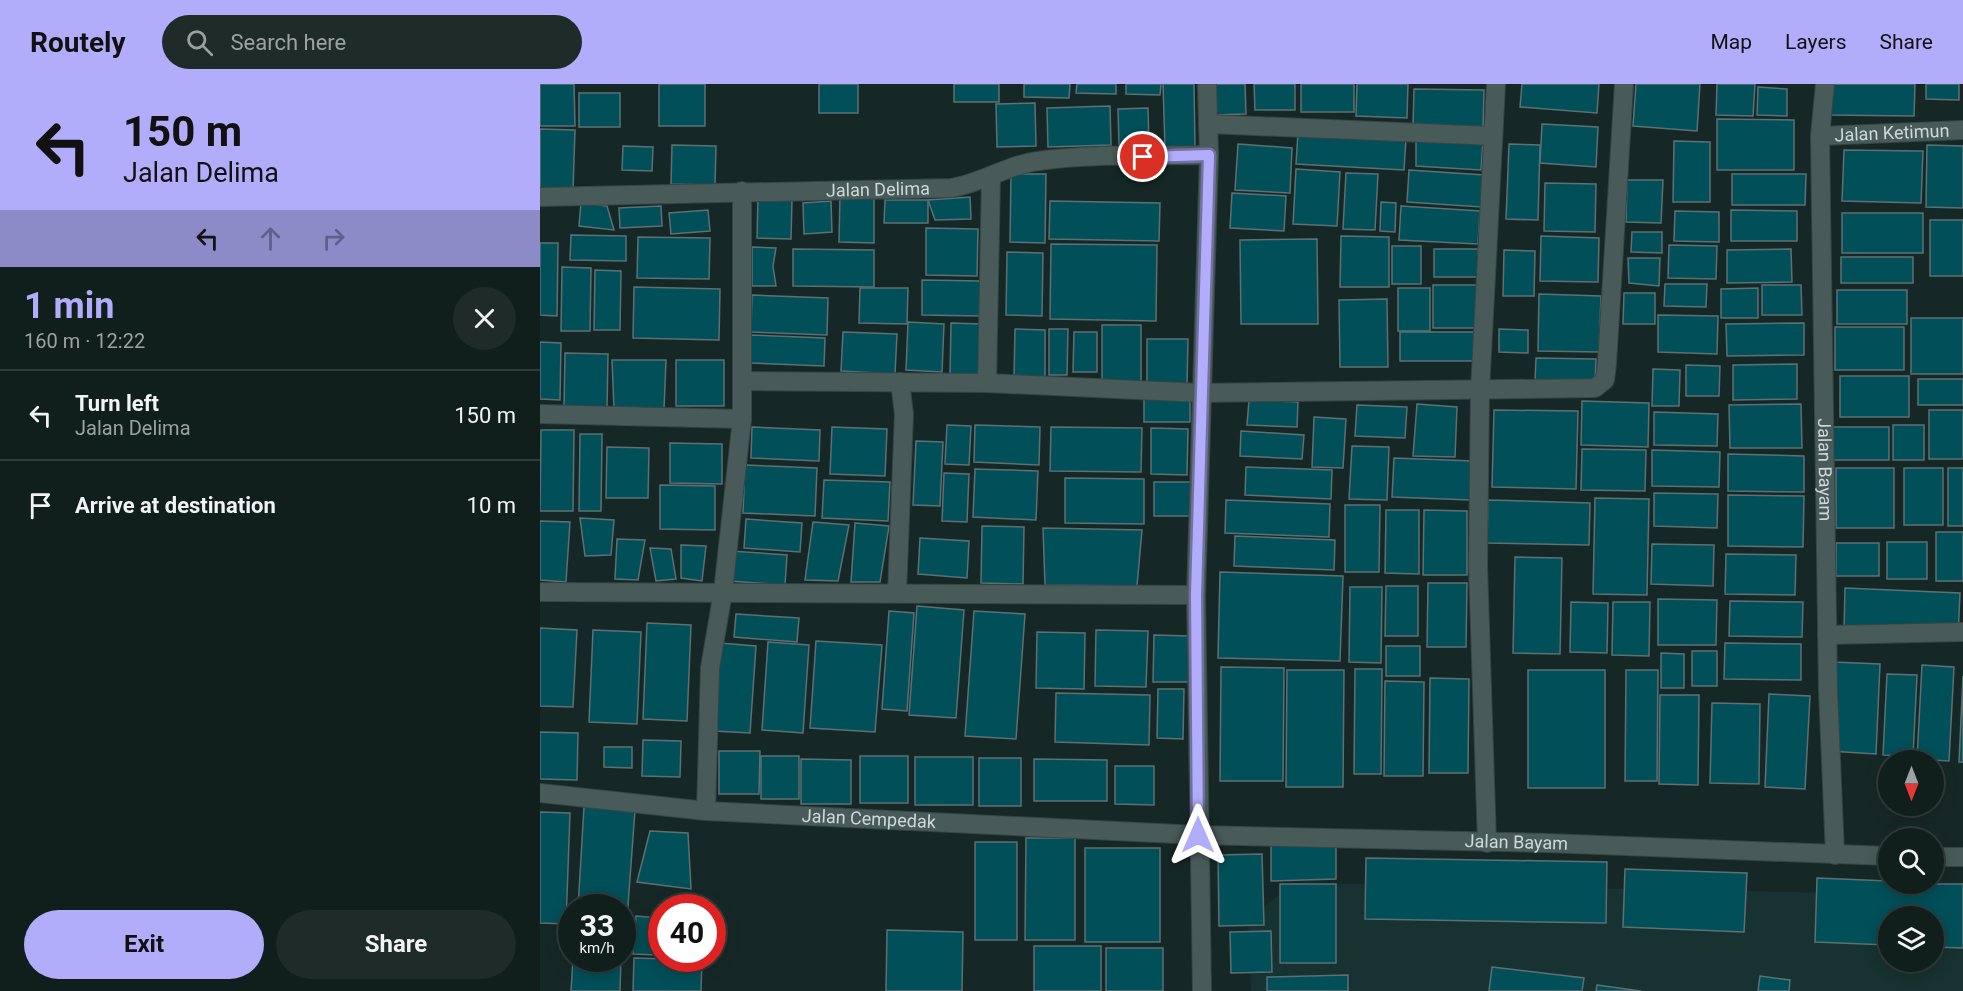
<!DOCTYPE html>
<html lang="en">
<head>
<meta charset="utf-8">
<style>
	body { margin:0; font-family:Roboto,sans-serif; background:#1e2b29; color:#f1f3f6; height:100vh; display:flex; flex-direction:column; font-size:22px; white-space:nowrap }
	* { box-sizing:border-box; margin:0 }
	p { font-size:20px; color:#9ca2a3 }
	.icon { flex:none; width:33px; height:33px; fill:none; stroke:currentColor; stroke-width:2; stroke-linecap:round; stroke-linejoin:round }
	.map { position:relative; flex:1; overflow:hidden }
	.side { display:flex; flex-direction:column; background:#101e1c; width:540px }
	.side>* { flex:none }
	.banner { background:#b1adfa; color:#111; overflow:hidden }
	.needle { width:39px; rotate:180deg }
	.tools { position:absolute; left:1338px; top:666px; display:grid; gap:12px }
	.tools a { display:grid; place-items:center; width:66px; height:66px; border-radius:50%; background:#101e1c; box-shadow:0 3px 15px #0003,0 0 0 2px #303c3b; font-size:30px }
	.speed { position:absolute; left:18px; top:810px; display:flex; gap:12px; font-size:30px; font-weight:700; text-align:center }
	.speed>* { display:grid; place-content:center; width:78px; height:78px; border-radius:50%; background:#101e1c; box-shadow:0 3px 15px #0003,0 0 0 2px #303c3b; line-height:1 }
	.speed small { font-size:15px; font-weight:400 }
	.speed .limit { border:9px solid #d22; background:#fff; color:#111 }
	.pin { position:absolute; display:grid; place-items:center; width:51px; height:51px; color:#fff; margin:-26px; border:3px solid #fff; border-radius:50%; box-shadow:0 2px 6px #0007 }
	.me { position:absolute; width:66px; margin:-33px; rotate:0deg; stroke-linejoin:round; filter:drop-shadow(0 0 4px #0008) }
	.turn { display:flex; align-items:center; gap:21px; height:126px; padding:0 24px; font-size:27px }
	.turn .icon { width:78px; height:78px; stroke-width:2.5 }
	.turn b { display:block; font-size:42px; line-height:51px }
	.lanes { display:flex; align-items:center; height:57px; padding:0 24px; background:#0003; justify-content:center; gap:30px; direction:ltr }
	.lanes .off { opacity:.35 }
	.round { display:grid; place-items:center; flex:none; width:63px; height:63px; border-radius:32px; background:#1e2b29 }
	.headline { display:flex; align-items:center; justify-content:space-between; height:102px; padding:0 24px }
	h1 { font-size:36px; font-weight:700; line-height:45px; color:#b1adfa }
	.button { display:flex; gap:12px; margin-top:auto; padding:12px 24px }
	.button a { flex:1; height:69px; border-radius:36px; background:#b1adfa; color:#111; font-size:24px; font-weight:700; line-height:69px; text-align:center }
	.button a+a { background:#1e2b29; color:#f1f3f6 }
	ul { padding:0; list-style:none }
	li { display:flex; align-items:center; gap:18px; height:90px; padding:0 24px; border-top:2px solid #303c3b }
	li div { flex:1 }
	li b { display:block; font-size:22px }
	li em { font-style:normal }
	header { display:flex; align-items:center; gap:36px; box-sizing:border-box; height:84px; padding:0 30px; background:#b1adfa; color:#111 }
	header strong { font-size:28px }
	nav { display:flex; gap:33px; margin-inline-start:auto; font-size:21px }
	.search { width:420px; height:54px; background:#1e2b29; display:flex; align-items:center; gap:15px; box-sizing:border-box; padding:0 21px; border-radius:33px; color:#9ca2a3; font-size:22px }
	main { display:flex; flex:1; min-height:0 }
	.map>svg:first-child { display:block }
</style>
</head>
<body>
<header>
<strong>Routely</strong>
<div class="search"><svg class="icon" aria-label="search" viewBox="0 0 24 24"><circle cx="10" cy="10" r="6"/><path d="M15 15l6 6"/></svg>Search here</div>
<nav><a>Map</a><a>Layers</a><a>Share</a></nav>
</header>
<main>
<section class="side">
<div class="banner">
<div class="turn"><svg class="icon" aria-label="left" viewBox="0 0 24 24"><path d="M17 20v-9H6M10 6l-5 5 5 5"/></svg><div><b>150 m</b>Jalan Delima</div></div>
<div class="lanes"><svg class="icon" aria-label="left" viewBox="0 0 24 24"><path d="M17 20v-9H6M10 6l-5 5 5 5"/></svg><svg class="icon off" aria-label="ahead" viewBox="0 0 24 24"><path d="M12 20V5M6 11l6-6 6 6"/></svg><svg class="icon off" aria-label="right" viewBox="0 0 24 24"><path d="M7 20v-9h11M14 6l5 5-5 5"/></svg></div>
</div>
<div class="headline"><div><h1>1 min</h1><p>160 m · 12:22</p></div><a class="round"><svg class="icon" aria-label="close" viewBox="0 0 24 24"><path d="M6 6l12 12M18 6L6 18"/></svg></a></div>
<ul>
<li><svg class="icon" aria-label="left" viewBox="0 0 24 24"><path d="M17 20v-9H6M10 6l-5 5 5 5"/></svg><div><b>Turn left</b><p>Jalan Delima</p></div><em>150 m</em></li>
<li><svg class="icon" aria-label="arrive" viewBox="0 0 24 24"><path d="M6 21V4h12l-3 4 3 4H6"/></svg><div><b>Arrive at destination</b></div><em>10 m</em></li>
</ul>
<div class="button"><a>Exit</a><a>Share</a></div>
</section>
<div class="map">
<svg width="1423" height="907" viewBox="0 0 1423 907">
	<rect width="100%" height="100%" fill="#162826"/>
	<!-- built -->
	<path fill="#173230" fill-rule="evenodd" d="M754 799 1423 811V907H711L708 836ZM1348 832H1394V878H1348Z"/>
	<!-- building -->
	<g fill="#004f59" stroke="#5d7073" stroke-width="1.5">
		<polygon points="0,0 34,0 35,42 0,42"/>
		<rect x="119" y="0" width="46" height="42"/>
		<rect x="279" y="0" width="39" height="29"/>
		<rect x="414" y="0" width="45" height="18"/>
		<polygon points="484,0 530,0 529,14 484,13"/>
		<polygon points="537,0 576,0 576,10 536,9"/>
		<polygon points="586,0 621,0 620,11 586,10"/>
		<polygon points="623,0 654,0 655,64 625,64"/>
		<polygon points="673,0 705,0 706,30 673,31"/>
		<polygon points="714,0 755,0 755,26 715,26"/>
		<rect x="761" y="0" width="53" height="28"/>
		<polygon points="817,0 868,0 867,34 816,32"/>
		<polygon points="982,0 1059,0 1057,29 980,23"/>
		<polygon points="1096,0 1160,0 1157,47 1093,42"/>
		<polygon points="1177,0 1215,0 1213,32 1176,31"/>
		<polygon points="1290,0 1375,0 1374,32 1289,31"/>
		<polygon points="1386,0 1419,0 1419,16 1386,15"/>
		<polygon points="1218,3 1247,5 1247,32 1217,31"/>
		<polygon points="874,5 944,6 943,45 873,44"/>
		<rect x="39" y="9" width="41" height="34"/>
		<polygon points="495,19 496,62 457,63 456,20"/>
		<polygon points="570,22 571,61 508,63 507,24"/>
		<polygon points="608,24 609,61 579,61 578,25"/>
		<polygon points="1177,35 1254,36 1254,86 1177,86"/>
		<polygon points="1002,40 1058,43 1056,83 1000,79"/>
		<polygon points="0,45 35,46 33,107 0,106"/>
		<polygon points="758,49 866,55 864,86 756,80"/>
		<polygon points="876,55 943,56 941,86 876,82"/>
		<polygon points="1134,57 1170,58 1170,118 1133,118"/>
		<polygon points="698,60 752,64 750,109 695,106"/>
		<polygon points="969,60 1000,61 998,136 966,135"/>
		<polygon points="132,61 176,62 175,101 131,100"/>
		<polygon points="1387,61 1423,62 1423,124 1386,123"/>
		<polygon points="83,62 113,63 112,87 82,86"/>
		<polygon points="1304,66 1383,67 1381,119 1302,117"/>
		<polygon points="756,85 800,88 797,142 753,140"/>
		<polygon points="869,86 944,91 942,123 867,118"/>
		<polygon points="806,89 838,90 835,146 803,145"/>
		<polygon points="471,90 506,90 505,159 470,158"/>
		<polygon points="1192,90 1266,90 1265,121 1192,121"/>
		<polygon points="1087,96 1123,96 1121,139 1086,138"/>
		<polygon points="1005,99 1056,100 1055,148 1004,147"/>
		<polygon points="692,109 746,112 744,147 690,144"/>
		<polygon points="300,111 334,111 334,159 299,158"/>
		<polygon points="430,113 431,135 395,136 388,116"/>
		<polygon points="218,114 252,115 251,155 217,154"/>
		<polygon points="345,116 388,116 388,139 344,139"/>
		<polygon points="291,117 292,148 264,150 263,119"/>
		<polygon points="510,117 620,119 619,157 509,155"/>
		<polygon points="841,118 856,119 855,148 840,147"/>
		<polygon points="41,119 67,122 74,146 39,142"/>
		<polygon points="121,122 122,142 80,144 79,124"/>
		<polygon points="861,122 940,127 938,160 859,156"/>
		<polygon points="168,126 170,147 131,150 129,129"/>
		<polygon points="1191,126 1257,127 1257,157 1191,157"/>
		<polygon points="1135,127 1179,128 1179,158 1134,157"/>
		<rect x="1302" y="129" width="81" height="40"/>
		<rect x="1390" y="136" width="33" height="56"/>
		<polygon points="386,144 438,145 437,192 386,191"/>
		<polygon points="1092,148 1122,148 1122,169 1091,168"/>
		<polygon points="31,151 86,152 86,177 30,176"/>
		<polygon points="801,152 849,153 849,203 800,203"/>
		<polygon points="1001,152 1059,154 1058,198 1000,197"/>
		<polygon points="98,153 170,154 169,195 97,194"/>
		<polygon points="777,155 778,240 701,240 700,156"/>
		<polygon points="0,159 18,159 17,232 0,231"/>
		<polygon points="511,160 617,161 616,237 510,235"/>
		<polygon points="1129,161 1177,162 1176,195 1128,194"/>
		<rect x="852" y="162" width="29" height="38"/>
		<polygon points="212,163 236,164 233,182 236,202 212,202"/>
		<polygon points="253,165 334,166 334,203 253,202"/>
		<rect x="894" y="165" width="44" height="28"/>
		<polygon points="1251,165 1252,198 1187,199 1187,166"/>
		<polygon points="964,166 995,167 994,212 963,212"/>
		<polygon points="467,168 503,169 502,232 466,231"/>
		<rect x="1301" y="173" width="72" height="26"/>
		<polygon points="1088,174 1120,174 1119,202 1089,199"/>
		<polygon points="22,183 51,184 50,247 21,247"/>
		<polygon points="55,186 81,187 80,246 54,246"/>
		<polygon points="382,196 442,197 441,232 382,231"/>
		<polygon points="1125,200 1167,200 1166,223 1124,222"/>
		<rect x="893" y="201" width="45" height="43"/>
		<polygon points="1222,201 1261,201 1262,231 1222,231"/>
		<polygon points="94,203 180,205 179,256 93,254"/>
		<polygon points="320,204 368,204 367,240 319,239"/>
		<rect x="858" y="204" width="32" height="43"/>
		<polygon points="1218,204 1218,234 1181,234 1181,205"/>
		<rect x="1297" y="206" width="70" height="34"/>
		<polygon points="1084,209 1115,209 1115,240 1083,240"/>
		<polygon points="999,210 1061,212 1059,268 998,267"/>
		<polygon points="212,211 288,214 287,251 211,248"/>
		<polygon points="847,215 848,283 800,283 799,216"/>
		<polygon points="1118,231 1178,232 1177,270 1118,268"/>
		<rect x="1371" y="234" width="52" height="56"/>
		<polygon points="368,238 404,240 402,288 366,286"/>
		<polygon points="411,239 442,240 441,291 410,291"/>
		<polygon points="1264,239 1264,271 1187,272 1186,240"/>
		<polygon points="562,241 601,241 601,299 562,298"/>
		<rect x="1295" y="243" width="69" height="43"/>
		<polygon points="475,245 505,246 505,293 474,293"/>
		<polygon points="509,245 528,245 527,291 509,291"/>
		<polygon points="959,245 988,246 988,269 959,268"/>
		<polygon points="303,248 357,250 355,290 301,287"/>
		<polygon points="534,248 557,248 557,288 533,288"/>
		<rect x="860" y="248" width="77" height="29"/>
		<polygon points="211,251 285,254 284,282 210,279"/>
		<polygon points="607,255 648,255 647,301 607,301"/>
		<polygon points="0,258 21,259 20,316 0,315"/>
		<polygon points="25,269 68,270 67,324 24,324"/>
		<polygon points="996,274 1056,275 1055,300 995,298"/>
		<polygon points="72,276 126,276 124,325 74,324"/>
		<rect x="136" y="276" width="48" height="46"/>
		<polygon points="1257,280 1257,315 1193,316 1193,281"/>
		<polygon points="1146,281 1180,282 1179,312 1146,312"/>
		<polygon points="1113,285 1140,286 1139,322 1112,322"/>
		<rect x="1300" y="292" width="69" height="41"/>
		<rect x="1378" y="295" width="45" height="26"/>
		<polygon points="604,313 650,314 650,338 604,338"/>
		<polygon points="709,316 758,318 757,343 707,341"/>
		<polygon points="1042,317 1109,319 1108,363 1041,361"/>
		<polygon points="877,320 917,323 915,373 873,372"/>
		<polygon points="1261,320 1262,364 1190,364 1189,321"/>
		<polygon points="817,321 867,323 865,354 815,352"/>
		<polygon points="954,326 1038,327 1036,405 952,403"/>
		<rect x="1389" y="326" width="34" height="49"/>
		<polygon points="1114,328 1178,330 1177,362 1114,361"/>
		<polygon points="774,333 806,335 803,384 772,383"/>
		<polygon points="407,341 431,342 429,381 405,380"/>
		<polygon points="435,341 500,343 499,381 434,378"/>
		<rect x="1353" y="341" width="31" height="35"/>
		<polygon points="212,343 280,346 279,377 211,374"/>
		<polygon points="292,343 347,345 345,392 290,390"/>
		<polygon points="511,343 602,344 601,388 510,387"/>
		<rect x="1292" y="343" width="57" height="33"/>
		<polygon points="611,344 648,345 647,391 611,390"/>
		<polygon points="1,346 34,346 33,427 0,427"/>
		<polygon points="701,347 764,351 762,375 700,372"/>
		<polygon points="40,350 62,350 61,427 39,427"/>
		<polygon points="376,357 403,358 400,422 373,421"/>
		<polygon points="130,359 182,360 182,400 130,399"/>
		<polygon points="812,362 849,363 847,416 809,415"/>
		<polygon points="67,363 109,364 108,414 66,414"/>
		<polygon points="1042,365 1106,366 1105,407 1041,406"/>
		<polygon points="1112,366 1180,368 1179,403 1112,402"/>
		<polygon points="1188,370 1264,372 1264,408 1188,407"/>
		<polygon points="854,374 933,377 931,416 852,413"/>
		<polygon points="205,381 277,384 275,432 203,429"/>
		<polygon points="706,383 792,386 791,415 705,411"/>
		<rect x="1296" y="384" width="58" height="60"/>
		<rect x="1364" y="384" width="39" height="57"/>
		<rect x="1408" y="384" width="15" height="58"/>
		<polygon points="435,385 498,387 496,436 433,433"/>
		<polygon points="404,389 429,390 427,438 402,437"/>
		<polygon points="525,394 604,395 604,440 525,439"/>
		<polygon points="284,396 350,398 348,437 282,434"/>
		<polygon points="614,398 651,398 650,432 614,432"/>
		<polygon points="120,401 175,402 175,446 120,445"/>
		<polygon points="1114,409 1178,410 1177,444 1114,442"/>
		<polygon points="1188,411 1264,412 1263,463 1188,462"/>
		<polygon points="1055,414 1109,415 1107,511 1053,510"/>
		<polygon points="686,416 790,420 789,453 685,449"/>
		<polygon points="948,416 1050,419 1049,461 947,459"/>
		<polygon points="805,421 840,421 839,488 805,488"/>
		<polygon points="846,426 879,426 879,490 845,489"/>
		<polygon points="884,426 927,427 927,491 883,491"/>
		<polygon points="40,434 74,436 71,471 45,472"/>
		<polygon points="206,435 262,439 260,468 204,464"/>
		<polygon points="0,437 30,438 26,498 0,496"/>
		<polygon points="273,438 309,441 298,497 265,496"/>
		<polygon points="315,439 349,442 340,498 311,498"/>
		<polygon points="442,442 484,443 483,500 441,499"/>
		<polygon points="503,444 602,446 597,502 505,501"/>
		<rect x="1396" y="448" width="27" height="49"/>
		<polygon points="695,452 795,456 794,486 694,482"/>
		<polygon points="380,454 429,457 427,494 378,490"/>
		<polygon points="77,455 105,456 98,496 75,495"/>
		<rect x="1347" y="458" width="40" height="37"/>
		<rect x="1296" y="459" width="43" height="33"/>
		<polygon points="1112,460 1174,461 1173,502 1111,500"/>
		<polygon points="141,461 166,462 162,497 141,494"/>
		<polygon points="110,464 131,465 136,495 116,497"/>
		<polygon points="191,467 247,471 245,501 189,497"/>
		<polygon points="1186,470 1256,471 1255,511 1185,510"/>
		<polygon points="975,473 1022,474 1020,570 973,569"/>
		<polygon points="680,488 803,492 800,577 678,574"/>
		<polygon points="888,499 927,499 926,563 887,563"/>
		<polygon points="846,502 878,502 878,552 845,552"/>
		<polygon points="810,503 842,503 841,579 809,578"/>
		<polygon points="1305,504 1420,509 1418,553 1304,547"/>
		<polygon points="1118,515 1177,516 1176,561 1118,561"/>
		<polygon points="1190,517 1263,518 1262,553 1189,552"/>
		<polygon points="1031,518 1068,519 1067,569 1030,568"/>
		<polygon points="1073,518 1110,518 1109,572 1072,571"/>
		<polygon points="377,522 424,526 416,634 369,631"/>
		<polygon points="349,527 374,529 367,627 342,625"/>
		<polygon points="434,527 485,530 476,655 425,652"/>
		<polygon points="196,530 259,534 257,558 194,553"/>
		<polygon points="107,539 151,541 147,637 103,635"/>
		<polygon points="0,544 37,546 33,623 0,622"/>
		<polygon points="53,546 101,548 97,640 49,638"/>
		<polygon points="556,546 608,547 606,603 555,602"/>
		<polygon points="497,548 545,549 544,605 496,604"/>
		<polygon points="614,551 650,552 649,598 613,598"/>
		<polygon points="276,557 342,561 335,648 270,644"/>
		<polygon points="228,558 269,561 263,649 222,646"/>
		<polygon points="180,559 216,562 210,649 174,647"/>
		<polygon points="1185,559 1261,560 1261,596 1184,595"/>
		<rect x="846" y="562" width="34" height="30"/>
		<rect x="1152" y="567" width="25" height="35"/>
		<polygon points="1121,569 1144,570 1144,604 1121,604"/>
		<polygon points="1293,578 1340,580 1336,670 1289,667"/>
		<polygon points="1382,581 1414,583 1409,677 1377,675"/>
		<polygon points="681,583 744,584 743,697 680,697"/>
		<polygon points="815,585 842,585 841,690 814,690"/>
		<polygon points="747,586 804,586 803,703 746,703"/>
		<rect x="988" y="586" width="77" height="118"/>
		<polygon points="1086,586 1118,586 1117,697 1085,697"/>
		<polygon points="1347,590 1377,591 1373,672 1343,671"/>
		<polygon points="1423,592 1423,678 1419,678"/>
		<polygon points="890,594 929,595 928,689 889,689"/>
		<polygon points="845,597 884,598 883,692 844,692"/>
		<polygon points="618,605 644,605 643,655 617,654"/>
		<polygon points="516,609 610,611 609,661 515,658"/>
		<polygon points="1229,610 1270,612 1265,705 1225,703"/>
		<polygon points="1120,611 1159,611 1158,701 1119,700"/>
		<polygon points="1172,619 1220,620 1219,700 1170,699"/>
		<polygon points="0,648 38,649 37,696 0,695"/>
		<polygon points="103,656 141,657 140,693 102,692"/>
		<polygon points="64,663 92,663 92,684 64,683"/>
		<polygon points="179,667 220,667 219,710 179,710"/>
		<rect x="221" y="672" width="38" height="43"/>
		<rect x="320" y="672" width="48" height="47"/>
		<rect x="375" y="673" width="58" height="48"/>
		<rect x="439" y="674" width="42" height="48"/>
		<polygon points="261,675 311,676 311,720 261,720"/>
		<polygon points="494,675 567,676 567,717 494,717"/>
		<polygon points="575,682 614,682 614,721 575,720"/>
		<polygon points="44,723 95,726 87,835 82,834 82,824 38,824"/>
		<polygon points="0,728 30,729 26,840 0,839"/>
		<polygon points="110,747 148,749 151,805 97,798"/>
		<polygon points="486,754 535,754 535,856 485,856"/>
		<rect x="435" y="758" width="42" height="98"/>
		<polygon points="796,758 796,795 731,797 731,759"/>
		<rect x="545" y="764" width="75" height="94"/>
		<polygon points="722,770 724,841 679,842 678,771"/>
		<polygon points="826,774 1067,778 1066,839 825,835"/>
		<polygon points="1085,785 1207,789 1204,848 1083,843"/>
		<polygon points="1277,794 1348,797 1348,800 1423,800 1423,864 1394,863 1394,832 1348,832 1348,861 1275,858"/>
		<rect x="740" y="800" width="56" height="79"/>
		<polygon points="172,826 177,827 173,856 172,856"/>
		<polygon points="96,832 119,834 116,871 93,870"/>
		<polygon points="347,846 423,848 422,907 346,907"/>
		<polygon points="731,847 732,888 691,889 690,848"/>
		<rect x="494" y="862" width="67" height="45"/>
		<rect x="566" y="864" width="57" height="43"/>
		<polygon points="33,874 81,874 80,907 31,907"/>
		<polygon points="94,874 162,876 161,907 93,907"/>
		<polygon points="952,883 1044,894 1042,907 949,907"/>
		<polygon points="808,891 808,907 727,907 727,893"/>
		<polygon points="1220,892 1250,896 1249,907 1218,907"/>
		<polygon points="1057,901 1101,907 1056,907"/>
	</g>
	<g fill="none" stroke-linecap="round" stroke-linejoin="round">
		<defs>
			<g id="minor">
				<path id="s1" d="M1285 0 1280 52 1288 605 1295 771"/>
				<polyline points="668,40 953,52"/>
				<path id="s2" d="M1280 52 1423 46"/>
				<path id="s3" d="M0 113 411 104C442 99 467 81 498 77 554 69 613 72 669 71"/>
				<polyline points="202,297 447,299 661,309 1055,304 1065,296 1067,279 1084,0"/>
				<polyline points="447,299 451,92"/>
				<polyline points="0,330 202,335"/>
				<polyline points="0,508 656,511"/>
				<polyline points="357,509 364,330 360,298"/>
				<polyline points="1287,551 1423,548"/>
				<path id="s4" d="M0 709 166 727 658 751 1007 759 1348 772"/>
				<polyline points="166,727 170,584 183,508 202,335 202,107"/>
				<polyline points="947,759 938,482 940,306 956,0"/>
				<polyline points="1394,773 1423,773"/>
				<polyline points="662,907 656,511 669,71 667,0"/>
			</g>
		</defs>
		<!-- minor casing -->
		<use href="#minor" stroke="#374543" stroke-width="20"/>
		<!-- minor -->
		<use href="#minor" stroke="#485b59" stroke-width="18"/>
	</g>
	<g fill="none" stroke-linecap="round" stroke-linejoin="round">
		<defs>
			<polyline id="route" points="603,73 669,71 656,511 658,751"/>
		</defs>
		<!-- route casing -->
		<use href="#route" stroke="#7370a2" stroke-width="15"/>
		<!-- route -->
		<use href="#route" stroke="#b1adfa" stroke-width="10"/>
	</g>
	<g text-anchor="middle" stroke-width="6" stroke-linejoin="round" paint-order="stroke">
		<!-- street labels -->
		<g font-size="18" fill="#cdd8d7" stroke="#162826">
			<text dy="6" stroke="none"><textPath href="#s2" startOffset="72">Jalan Ketimun</textPath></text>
			<text dy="6" stroke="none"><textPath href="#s3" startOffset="338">Jalan Delima</textPath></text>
			<text dy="6" stroke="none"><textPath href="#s1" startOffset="386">Jalan Bayam</textPath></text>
			<text dy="6" stroke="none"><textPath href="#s4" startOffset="330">Jalan Cempedak</textPath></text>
			<text dy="6" stroke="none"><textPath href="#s4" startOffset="978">Jalan Bayam</textPath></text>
		</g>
	</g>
</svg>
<div class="tools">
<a><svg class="needle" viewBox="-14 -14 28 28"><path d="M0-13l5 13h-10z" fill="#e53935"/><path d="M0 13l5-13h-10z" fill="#9ca2a3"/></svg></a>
<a><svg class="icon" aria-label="search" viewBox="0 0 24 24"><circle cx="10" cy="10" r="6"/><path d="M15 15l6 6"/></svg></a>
<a><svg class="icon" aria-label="layers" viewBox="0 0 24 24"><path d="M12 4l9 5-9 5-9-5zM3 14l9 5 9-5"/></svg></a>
</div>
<div class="speed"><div>33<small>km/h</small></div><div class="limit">40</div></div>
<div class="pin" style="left:603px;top:73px;background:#d93025"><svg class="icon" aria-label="arrive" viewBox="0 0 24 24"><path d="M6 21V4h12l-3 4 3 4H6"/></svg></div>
<svg class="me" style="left:658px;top:751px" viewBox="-20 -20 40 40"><path d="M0-17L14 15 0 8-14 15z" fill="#b1adfa" stroke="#fff" stroke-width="4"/></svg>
</div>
</main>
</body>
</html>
